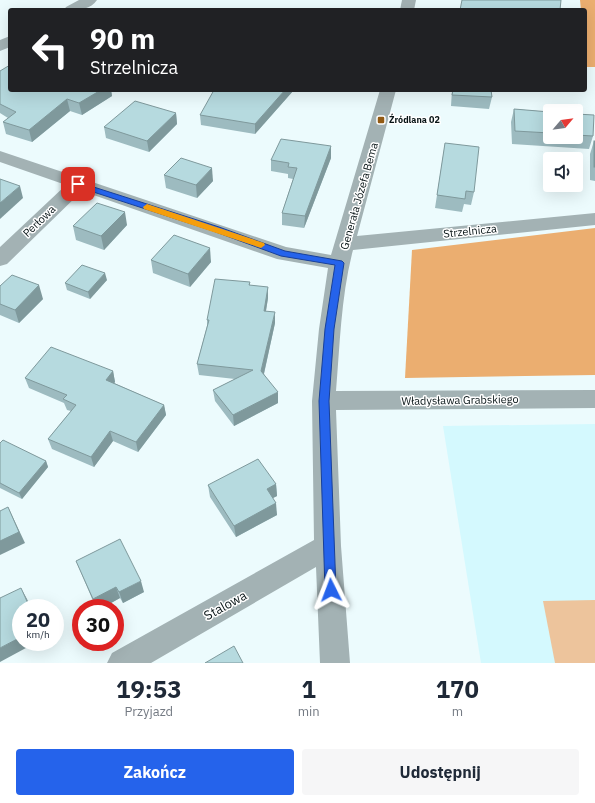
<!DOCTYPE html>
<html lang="pl">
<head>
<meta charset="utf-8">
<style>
	body { margin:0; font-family:"IBM Plex Sans",sans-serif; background:#f6f6f7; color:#1f2937; height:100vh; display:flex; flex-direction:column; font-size:15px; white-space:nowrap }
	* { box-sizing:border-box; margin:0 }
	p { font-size:13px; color:#747a83 }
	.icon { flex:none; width:22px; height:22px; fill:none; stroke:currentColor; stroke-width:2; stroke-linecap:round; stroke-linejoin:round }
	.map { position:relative; height:663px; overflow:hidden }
	.details { display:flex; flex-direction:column; background:#fff; flex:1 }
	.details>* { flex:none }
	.banner { position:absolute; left:8px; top:8px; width:579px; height:84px; border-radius:4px; box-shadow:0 4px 16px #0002; background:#202124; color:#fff; overflow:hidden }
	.needle { width:26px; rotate:61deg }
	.controls { position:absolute; left:543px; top:104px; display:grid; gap:8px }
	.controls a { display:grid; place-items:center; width:40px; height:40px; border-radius:4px; background:#fff; box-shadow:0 4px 16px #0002; font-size:20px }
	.speed { position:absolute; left:12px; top:599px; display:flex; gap:8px; font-size:20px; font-weight:700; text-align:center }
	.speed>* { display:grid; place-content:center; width:52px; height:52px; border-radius:50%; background:#fff; box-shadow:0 4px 16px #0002; line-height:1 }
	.speed small { font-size:10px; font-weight:400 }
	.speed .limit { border:6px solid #d22; background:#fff; color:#111 }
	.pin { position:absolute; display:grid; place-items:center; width:34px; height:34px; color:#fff; margin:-17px; border-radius:8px; box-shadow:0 2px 6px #0006 }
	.me { position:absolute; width:44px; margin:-22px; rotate:357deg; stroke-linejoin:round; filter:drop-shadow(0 0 3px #0008) }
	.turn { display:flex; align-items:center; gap:14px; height:84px; padding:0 16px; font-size:18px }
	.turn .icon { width:52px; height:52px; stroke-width:2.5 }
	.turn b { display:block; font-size:28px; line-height:34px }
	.eta { display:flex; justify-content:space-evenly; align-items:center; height:68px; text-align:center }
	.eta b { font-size:24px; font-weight:800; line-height:28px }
	.button { display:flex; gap:8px; margin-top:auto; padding:8px 16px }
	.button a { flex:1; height:46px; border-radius:4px; background:#2563eb; color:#fff; font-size:16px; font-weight:800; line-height:46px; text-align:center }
	.button a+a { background:#f6f6f7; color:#1f2937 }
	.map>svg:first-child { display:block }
</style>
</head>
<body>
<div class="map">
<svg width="595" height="663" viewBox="0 0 595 663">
	<rect width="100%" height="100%" fill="#ecfbfd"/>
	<!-- built -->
	<polygon fill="#d4f9fe" points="595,424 595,663 481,663 443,426"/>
	<!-- green -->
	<polygon fill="#edc49c" points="595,600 595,663 555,663 543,601"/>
	<!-- forest -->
	<g fill="#ebae70">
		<polygon points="580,0 595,0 595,67 587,67 585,10 581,10"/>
		<polygon points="595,228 595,375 405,378 412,250"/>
	</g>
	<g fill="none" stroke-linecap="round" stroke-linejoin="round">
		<!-- minor -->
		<g fill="#a3b2b4" fill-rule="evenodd">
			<path d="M79 0H97C90 11 75 10 64 10L66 7Z"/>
			<polygon points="402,0 416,0 414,10 400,10"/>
			<polygon points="10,36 10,47 0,51 0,40"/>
			<path d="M380 90H396L357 236 595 213V225L353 250C341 295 340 345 336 391L595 390V408L336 410 341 546 350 663H320L316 567 151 663H107L112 653 314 540 312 401 319 329 328 268 277 259 82 191 7 264 0 266V247L66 185 0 162V151L286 247 331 255Z"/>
		</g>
	</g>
	<!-- wall -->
	<g fill="#9dbbc0">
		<polygon points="0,71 10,90 111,90 112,96 82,115 70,111 32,142 6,134 3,122 8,118 0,113"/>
		<polygon points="452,90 491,90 492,97 489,109 451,106"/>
		<polygon points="293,91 255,134 201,125 200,115"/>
		<polygon points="514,109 550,112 550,137 576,137 576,114 593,136 589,149 512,144 511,122"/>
		<polygon points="176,113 177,124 149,152 106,138 104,127"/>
		<polygon points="594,141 595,141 595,181 590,180 590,154"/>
		<polygon points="445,143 474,192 471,205 464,204 462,212 435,208"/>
		<polygon points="331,146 331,158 304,228 282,225 282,213 293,179 288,178 288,174 271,171 271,160"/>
		<polygon points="164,175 213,181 197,198 166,188"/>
		<polygon points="127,225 104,250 76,240 73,226"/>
		<polygon points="151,260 211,262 190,287 153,273"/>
		<polygon points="107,280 90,299 67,290 65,283"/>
		<polygon points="250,282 250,286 268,287 268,298 266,311 275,323 264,374 278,403 234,426 215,401 213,390 235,379 199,375 197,364 207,326 207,320"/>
		<polygon points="0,286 43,299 19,323 0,315"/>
		<polygon points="113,371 115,382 114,383 164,405 166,415 138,452 113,441 94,467 52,449 48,439 71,411 67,410 64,403 29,388 25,378"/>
		<polygon points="0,443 46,461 48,467 22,499 0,488"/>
		<polygon points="276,484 277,496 273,498 277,515 236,537 210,497 208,485"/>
		<polygon points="76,561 144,592 123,603 120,598 102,608 96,608"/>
	</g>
	<!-- shaded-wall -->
	<g fill="#7f999c">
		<polygon points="101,90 111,90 112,96 82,115 79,103"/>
		<polygon points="285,90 293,90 293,91 255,134 255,124"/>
		<polygon points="67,99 70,111 32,142 29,130"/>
		<polygon points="176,113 177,124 149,152 147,141"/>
		<polygon points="331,146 331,158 304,228 305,216"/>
		<polygon points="212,168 213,181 197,198 196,185"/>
		<polygon points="20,186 23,198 0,219 0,203"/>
		<polygon points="125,212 127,225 104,250 101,236"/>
		<polygon points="210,248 211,262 190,287 188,274"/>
		<polygon points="105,273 107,280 90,299 88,292"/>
		<polygon points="39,285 43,299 19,323 15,310"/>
		<polygon points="268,287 268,298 264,322 264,311"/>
		<polygon points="275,312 275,323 262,382 261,371"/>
		<polygon points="113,371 115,382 109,390 106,380"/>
		<polygon points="278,392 278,403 234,426 233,415"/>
		<polygon points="164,405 166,415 138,452 136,442"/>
		<polygon points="110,431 113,441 94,467 91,457"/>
		<polygon points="46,461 48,467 22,499 19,493"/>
		<polygon points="276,484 277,496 267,501 267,489"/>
		<polygon points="276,503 277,515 236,537 234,526"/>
		<polygon points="8,507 25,543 0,555 0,541"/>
		<polygon points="141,581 144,592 123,603 119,592"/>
		<polygon points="116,587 120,598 102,608 96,608 93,599"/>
		<polygon points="21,588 27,599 31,608 30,608"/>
		<polygon points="21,637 21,642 37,642 0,662 0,648"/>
	</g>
	<!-- building -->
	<g fill="#b6dadf" stroke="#7f999c">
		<polygon points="462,0 561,0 560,10 460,10"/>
		<polygon points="10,65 10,90 101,90 79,103 67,99 29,130 3,122 16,112 0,104 0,71"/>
		<polygon points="214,90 285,90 255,124 200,115"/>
		<polygon points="453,90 491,90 492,97 452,95"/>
		<polygon points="135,101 176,113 147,141 104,127"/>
		<polygon points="514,109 550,112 550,133 515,131"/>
		<polygon points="576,114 594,115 593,136 576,135"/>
		<polygon points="281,139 331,146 305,216 282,213 297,168 288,167 289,163 271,160"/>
		<rect x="594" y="141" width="1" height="26"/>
		<polygon points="445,143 479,147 474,192 466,191 465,199 437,195"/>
		<polygon points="181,158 212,168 196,185 164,175"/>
		<polygon points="0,179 20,186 0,203"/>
		<polygon points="97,203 125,212 101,236 73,226"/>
		<polygon points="174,235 210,248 188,274 151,260"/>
		<polygon points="82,265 105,273 88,292 65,283"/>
		<polygon points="12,275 39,285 15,310 0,304 0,286"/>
		<polygon points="215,279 250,282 249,285 268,287 264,311 275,312 261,371 278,392 233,415 213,390 253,370 197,364 209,320 207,320"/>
		<polygon points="51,347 113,371 106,380 164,405 136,442 110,431 91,457 48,439 76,405 63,399 67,395 25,378"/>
		<polygon points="3,440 46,461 19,493 0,483 0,443"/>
		<polygon points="258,459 276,484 267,489 276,503 234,526 208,485"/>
		<polygon points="8,507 19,532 0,541 0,511"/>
		<polygon points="120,539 141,581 119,592 116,587 93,599 76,561"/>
		<polygon points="21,588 30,608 21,608 21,637 0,648 0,598"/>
		<polygon points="234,646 243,663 205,663"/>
	</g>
	<!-- route -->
	<polygon fill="#2563eb" stroke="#184099" points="78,182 219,227 285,251 342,261 344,263 334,329 329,401 336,590 335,594 331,595 327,594 325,590 319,401 325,329 335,265 281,256 213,231 75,186 75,183"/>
	<!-- slow -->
	<polygon fill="#f59e0b" points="147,204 264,243 265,245 261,248 144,209 143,207"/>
	<!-- markers -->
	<rect fill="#925a13" stroke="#fff" stroke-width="1.5" x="377" y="116" width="8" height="8" rx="2"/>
	<g text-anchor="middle" stroke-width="3" stroke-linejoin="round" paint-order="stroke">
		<!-- far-poi labels -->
		<g font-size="9" font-weight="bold" fill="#061315" stroke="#fff" text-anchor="start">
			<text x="389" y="123">Źródlana 02</text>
		</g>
		<!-- street labels -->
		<g font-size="11" fill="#061315" stroke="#fff">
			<text transform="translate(359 196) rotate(-74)" y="4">Generała Józefa Bema</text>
			<text transform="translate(39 221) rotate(-44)" y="4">Perłowa</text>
			<text transform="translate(470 231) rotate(-6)" y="4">Strzelnicza</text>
			<text transform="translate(460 400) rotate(-1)" y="4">Władysława Grabskiego</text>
		</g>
		<!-- near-street labels -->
		<g font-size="13" fill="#061315" stroke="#fff">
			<text transform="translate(225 605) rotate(-29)" y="5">Stalowa</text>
		</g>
	</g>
</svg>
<div class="controls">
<a><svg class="needle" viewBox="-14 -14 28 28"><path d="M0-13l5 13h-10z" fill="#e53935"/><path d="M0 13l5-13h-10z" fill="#747a83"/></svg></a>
<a><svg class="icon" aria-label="sound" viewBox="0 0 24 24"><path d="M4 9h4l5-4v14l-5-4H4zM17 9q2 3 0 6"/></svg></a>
</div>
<div class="speed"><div>20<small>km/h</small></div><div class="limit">30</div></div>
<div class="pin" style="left:78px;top:184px;background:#d93025"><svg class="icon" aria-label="arrive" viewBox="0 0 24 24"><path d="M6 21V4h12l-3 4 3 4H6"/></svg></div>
<svg class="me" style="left:331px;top:590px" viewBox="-20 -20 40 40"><path d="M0-17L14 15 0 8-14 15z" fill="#2563eb" stroke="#fff" stroke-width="4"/></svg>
<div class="banner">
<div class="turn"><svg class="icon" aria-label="left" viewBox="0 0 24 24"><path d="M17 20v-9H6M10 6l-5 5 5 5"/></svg><div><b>90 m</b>Strzelnicza</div></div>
</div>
</div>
<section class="details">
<div class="eta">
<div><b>19:53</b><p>Przyjazd</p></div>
<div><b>1</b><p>min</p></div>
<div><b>170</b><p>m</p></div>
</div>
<div class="button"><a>Zakończ</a><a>Udostępnij</a></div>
</section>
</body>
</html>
